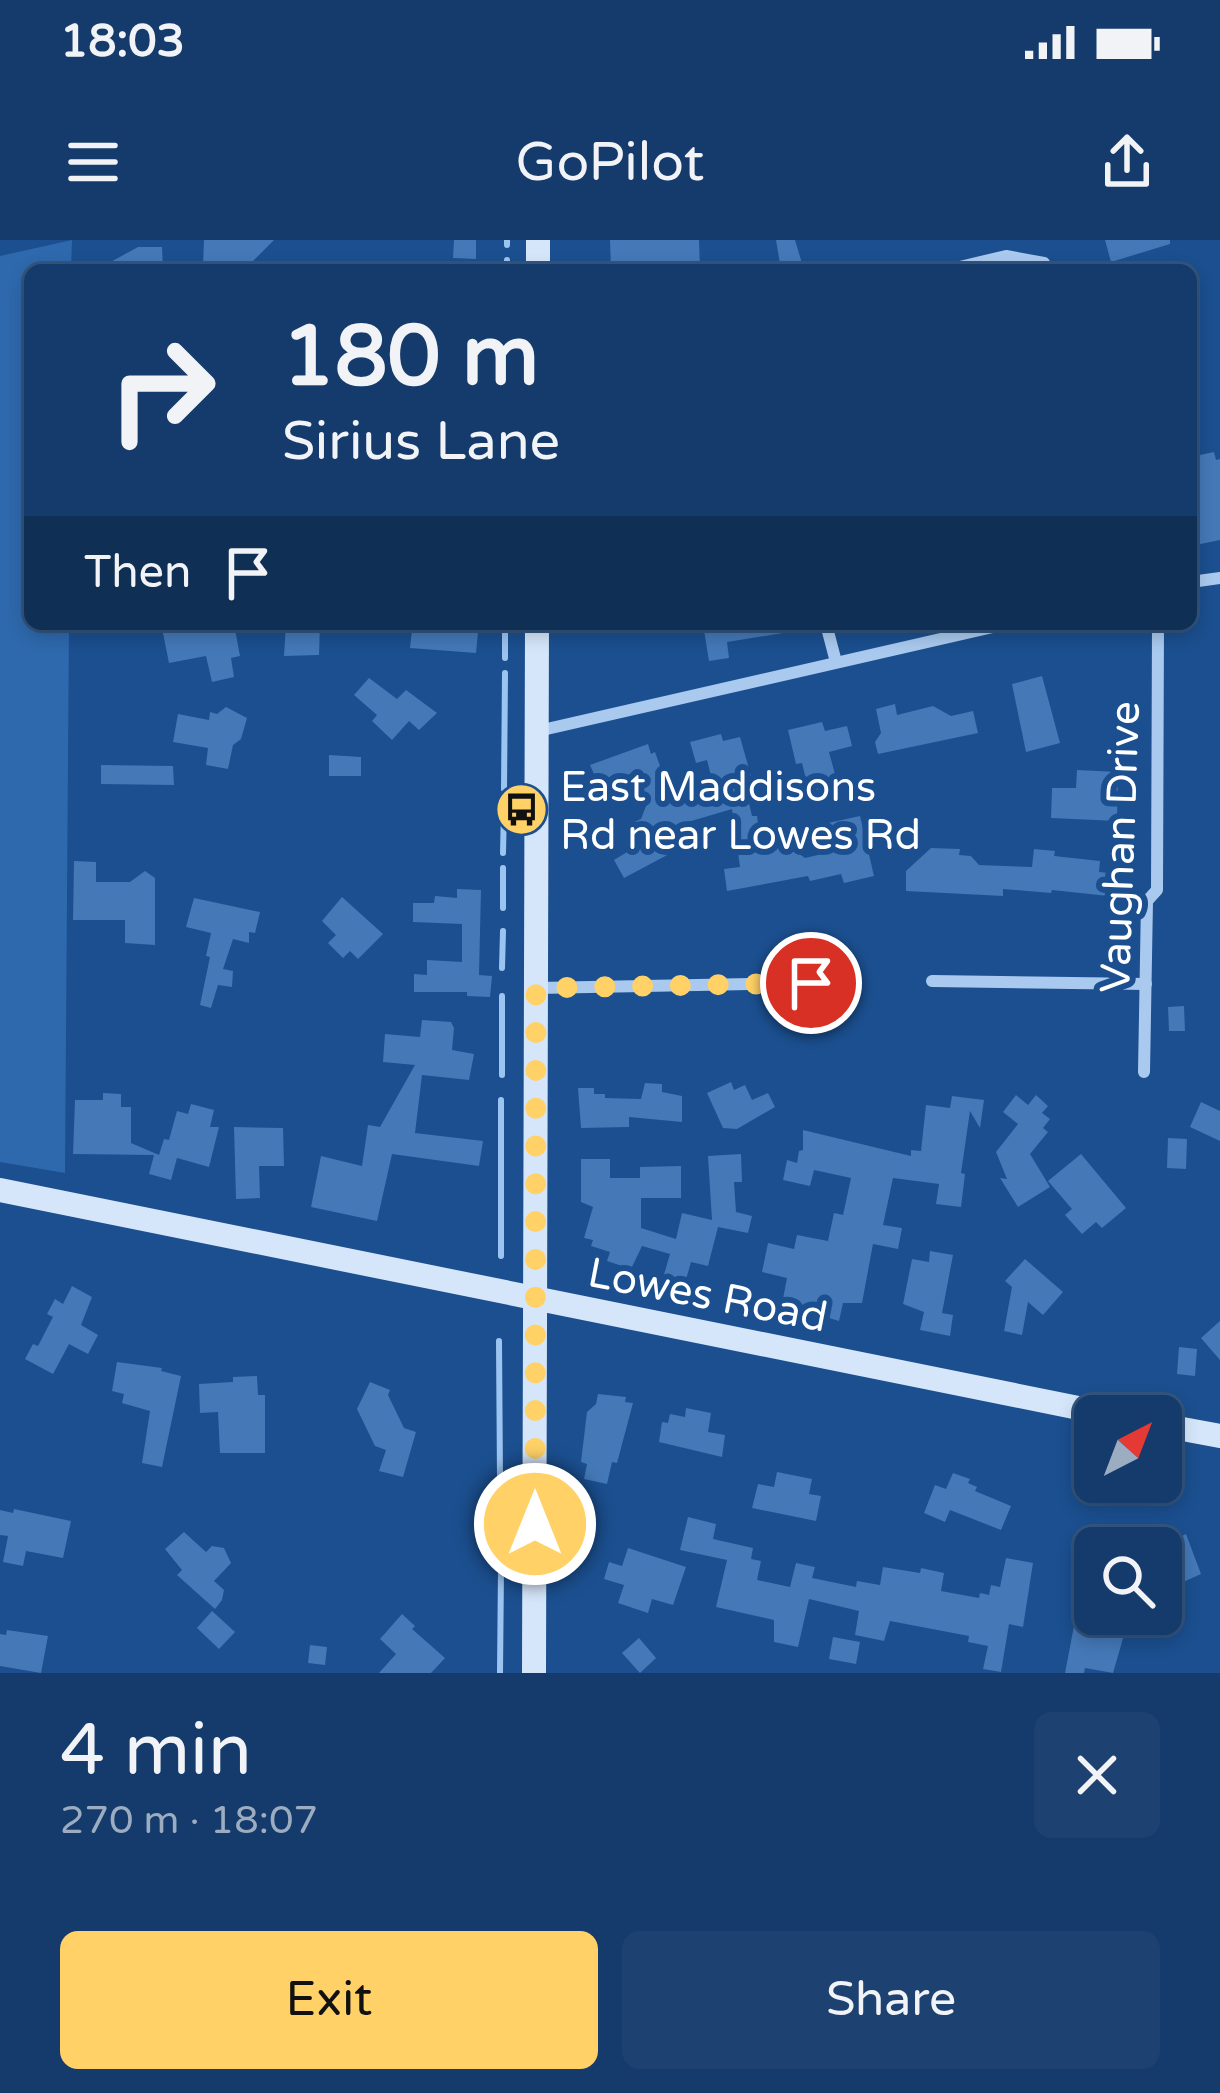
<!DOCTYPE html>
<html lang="en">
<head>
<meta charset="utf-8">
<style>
	body { margin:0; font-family:"Varela Round",sans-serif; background:#1d4271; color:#f1f3f6; height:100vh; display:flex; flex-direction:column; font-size:45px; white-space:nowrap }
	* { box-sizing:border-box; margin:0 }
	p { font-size:39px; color:#9dadc1 }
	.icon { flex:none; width:66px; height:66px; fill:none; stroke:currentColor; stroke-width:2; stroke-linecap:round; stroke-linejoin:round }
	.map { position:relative; height:1433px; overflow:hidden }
	.panel { display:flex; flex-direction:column; background:#143b6b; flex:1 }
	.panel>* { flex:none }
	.guide { position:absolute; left:24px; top:24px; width:1173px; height:366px; border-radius:18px; box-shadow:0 6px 18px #0003,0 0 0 3px #33557e; background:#143b6b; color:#f1f3f6; overflow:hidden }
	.needle { width:78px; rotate:42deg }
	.fabs { position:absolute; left:1074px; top:1155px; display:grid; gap:24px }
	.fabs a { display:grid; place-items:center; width:108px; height:108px; border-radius:18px; background:#143b6b; box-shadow:0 6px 18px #0003,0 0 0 3px #33557e; font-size:60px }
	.pin { position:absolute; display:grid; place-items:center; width:102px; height:102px; color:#fff; margin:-51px; border:6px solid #fff; border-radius:50%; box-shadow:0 3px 12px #0007 }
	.me { position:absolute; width:132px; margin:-66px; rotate:0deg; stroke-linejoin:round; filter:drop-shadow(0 0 9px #0008) }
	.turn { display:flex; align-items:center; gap:42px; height:252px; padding:0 60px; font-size:54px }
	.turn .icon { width:156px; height:156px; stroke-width:2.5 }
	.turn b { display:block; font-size:84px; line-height:102px }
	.then { display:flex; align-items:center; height:114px; padding:0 60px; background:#0003; gap:24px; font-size:45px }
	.round { display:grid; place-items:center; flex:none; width:126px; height:126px; border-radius:18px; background:#1d4271 }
	.headline { display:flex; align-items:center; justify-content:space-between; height:204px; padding:0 60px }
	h1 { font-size:72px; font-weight:600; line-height:90px }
	.action { display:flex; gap:24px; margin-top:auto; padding:24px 60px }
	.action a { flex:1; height:138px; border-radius:18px; background:#ffd166; color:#111; font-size:48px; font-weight:600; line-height:138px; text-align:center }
	.action a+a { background:#1d4271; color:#f1f3f6 }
	.status { display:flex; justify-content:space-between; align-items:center; height:84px; padding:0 60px; background:#143b6b; direction:ltr }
	.status svg { height:33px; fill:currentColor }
	header { display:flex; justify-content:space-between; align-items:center; height:156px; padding:0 60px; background:#143b6b; font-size:54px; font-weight:600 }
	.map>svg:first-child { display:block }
</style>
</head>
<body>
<div class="status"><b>18:03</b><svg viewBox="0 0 49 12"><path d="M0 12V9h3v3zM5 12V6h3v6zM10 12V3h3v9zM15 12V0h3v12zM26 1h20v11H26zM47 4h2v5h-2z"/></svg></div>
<header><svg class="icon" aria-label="menu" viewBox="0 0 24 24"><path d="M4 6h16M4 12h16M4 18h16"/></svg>GoPilot<svg class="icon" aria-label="share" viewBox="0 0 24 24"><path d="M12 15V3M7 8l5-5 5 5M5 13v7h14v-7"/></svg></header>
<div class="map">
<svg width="1220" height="1433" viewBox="0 0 1220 1433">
	<rect width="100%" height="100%" fill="#1b4f8f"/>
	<!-- green -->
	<polygon fill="#2e69ad" points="72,0 71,30 30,30 30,384 69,384 65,933 0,922 0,16"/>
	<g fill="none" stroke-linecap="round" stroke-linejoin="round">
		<!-- stream -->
		<g stroke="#9cc4f0" stroke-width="6">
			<polyline points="507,5 507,0"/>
			<polyline points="507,20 507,30"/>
			<polyline points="505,384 505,418"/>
			<polyline points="504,549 505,433"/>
			<polyline points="503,613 504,567"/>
			<polyline points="503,668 503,628"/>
			<polyline points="502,728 503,691"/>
			<polyline points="502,835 502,756"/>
			<polyline points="501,1016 501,860"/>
			<polyline points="499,1101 500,1240"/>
			<polyline points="500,1257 501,1297"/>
			<polyline points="500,1433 501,1329"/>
		</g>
	</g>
	<!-- building -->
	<g fill="#4478b7">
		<polygon points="204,0 274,0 247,27 203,26"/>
		<polygon points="454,0 476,0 476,19 453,18"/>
		<polygon points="610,0 699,0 700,29 611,30"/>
		<polygon points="776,0 795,0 804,30 781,30"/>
		<polygon points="1105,0 1170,0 1170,4 1111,22"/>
		<polygon points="138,7 162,7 163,30 96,30"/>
		<polygon points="1214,212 1216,220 1220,219 1220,300 1191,306 1191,217"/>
		<polygon points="190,384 234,384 240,416 231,418 234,437 212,442 206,416 169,423 162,388"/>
		<polygon points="286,384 320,384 319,415 284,416"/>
		<polygon points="421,384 467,384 466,391 478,392 476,413 410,408 412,390"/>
		<polygon points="703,384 783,384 783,393 727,402 729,418 709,421"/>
		<polygon points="1042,436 1060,503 1026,512 1012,444"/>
		<polygon points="369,438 397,459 406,450 437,473 419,490 409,481 392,500 372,481 377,475 354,455"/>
		<polygon points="895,464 897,475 933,466 951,476 973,471 978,493 878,514 875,502 881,493 876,469"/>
		<polygon points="226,467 247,478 241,499 233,505 228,529 206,525 208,508 173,502 178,474 209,480 210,472 217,474"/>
		<polygon points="822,482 825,491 847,486 852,506 829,512 836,538 826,541 827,547 809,552 802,523 796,524 788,490"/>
		<polygon points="721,494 723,501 740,497 751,536 743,538 752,576 757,576 761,604 781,601 805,618 835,611 828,583 860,576 874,636 844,643 841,634 810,641 808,636 727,651 724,629 740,627 732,569 661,590 671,613 624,638 614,620 642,603 632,583 641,579 646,566 634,544 587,561 580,539 594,534 590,525 648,504 651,514 655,512 672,559 714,548 707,520 696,523 690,502"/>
		<polygon points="329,515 361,517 361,536 329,536"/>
		<polygon points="101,525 173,526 174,545 101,544"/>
		<polygon points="1077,530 1118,532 1117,581 1051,578 1052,548 1076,548"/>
		<polygon points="931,608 960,609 959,615 971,616 979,625 1032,627 1034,609 1055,611 1054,616 1100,621 1099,632 1129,635 1127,658 1052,650 1051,653 1003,649 1003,656 906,651 906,631"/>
		<polygon points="74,621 96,622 96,642 130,642 145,631 155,638 155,705 125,703 125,680 73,680"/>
		<polygon points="457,649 481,650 479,735 492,736 490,757 467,756 467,752 414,752 414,734 427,735 427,720 462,722 462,684 413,682 413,663 434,663 435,656 457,658"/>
		<polygon points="342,657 383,694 358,719 350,711 343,718 328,703 336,695 322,681"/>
		<polygon points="194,658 260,672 255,693 249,692 249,703 233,699 223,729 233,731 232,747 218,745 211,768 200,765 210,717 206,716 211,693 186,687"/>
		<polygon points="1184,766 1185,791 1169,791 1168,767"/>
		<polygon points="422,780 451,782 454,788 452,810 474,814 469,840 422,835 415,893 483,901 479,926 392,914 377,981 311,967 321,916 362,926 368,885 380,887 415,825 383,822 385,794 420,797"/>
		<polygon points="731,842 734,850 745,845 752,860 768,853 775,867 737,889 723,888 707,853"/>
		<polygon points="645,843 662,844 662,852 682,856 682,882 629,877 629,887 581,888 578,848 594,848 594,854 605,854 605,858 641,859"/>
		<polygon points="103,853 121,854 121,867 131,867 131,903 159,915 164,899 169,900 177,871 188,874 191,864 214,870 210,887 219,887 209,927 177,918 171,940 149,934 154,915 73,914 75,860 103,860"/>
		<polygon points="1016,855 1028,865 1036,855 1048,866 1042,873 1050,879 1043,888 1048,892 1030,914 1050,947 1018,967 1000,938 1007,939 996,912 1018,884 1003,872"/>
		<polygon points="952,856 984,860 980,888 970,871 961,933 965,934 961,967 936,964 939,944 893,938 883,985 902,988 898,1009 873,1004 862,1063 843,1063 839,1081 782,1064 787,1038 762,1032 768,1003 794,1009 797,995 828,1001 834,973 843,975 851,938 814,930 810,946 783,940 787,920 797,923 799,911 803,910 803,890 911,916 911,910 921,911 926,865 950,868"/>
		<polygon points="1201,862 1220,871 1220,901 1190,887"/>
		<polygon points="234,887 283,888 284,926 259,926 260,958 236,959"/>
		<polygon points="1168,898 1187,899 1186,929 1167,928"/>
		<polygon points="741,914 742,942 734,942 736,972 752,976 748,993 718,987 708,1026 691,1022 685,1043 663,1038 670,1014 642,1006 631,1029 607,1021 610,1012 591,1006 593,1000 584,998 593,967 581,962 581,919 610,919 610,938 640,938 640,927 681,926 681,958 641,958 641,988 676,999 682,973 712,980 708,916"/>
		<polygon points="1081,914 1126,968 1102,988 1096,982 1082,994 1065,975 1072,969 1048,941"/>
		<polygon points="930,1011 953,1015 942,1073 953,1075 950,1096 920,1090 924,1072 903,1064 912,1019 929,1022"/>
		<polygon points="1025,1019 1063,1052 1043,1075 1028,1062 1022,1095 1004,1091 1012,1047 1005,1041"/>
		<polygon points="72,1046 92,1057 81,1085 98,1095 88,1114 69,1104 53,1134 25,1119 33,1104 38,1106 53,1077 47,1074 55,1059 63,1064"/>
		<polygon points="1220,1081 1220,1120 1201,1098"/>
		<polygon points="1179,1107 1197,1109 1195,1136 1177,1134"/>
		<polygon points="117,1122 162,1128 161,1131 181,1136 162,1227 142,1223 150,1171 122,1163 124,1154 112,1151"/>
		<polygon points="257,1136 258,1155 265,1155 265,1213 220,1213 218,1172 200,1173 199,1144 233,1142 233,1137"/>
		<polygon points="370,1142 390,1150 388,1155 404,1188 416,1192 403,1237 379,1231 386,1210 375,1206 357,1169"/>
		<polygon points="598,1154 626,1157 625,1162 633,1163 617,1223 612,1222 607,1244 584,1239 587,1224 581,1222 587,1172 596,1164"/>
		<polygon points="686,1168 711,1173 708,1192 725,1195 722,1217 659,1202 662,1182 668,1183 670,1174 685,1177"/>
		<polygon points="777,1232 812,1239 809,1254 821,1256 816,1281 752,1268 758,1244 774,1247"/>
		<polygon points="953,1233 970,1239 968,1243 977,1247 975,1251 1011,1266 1001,1290 950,1270 945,1282 924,1273 935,1245 946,1249"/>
		<polygon points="1075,1242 1168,1242 1165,1260 1138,1255 1137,1262 1074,1250"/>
		<polygon points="14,1269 71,1281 63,1318 26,1311 23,1326 3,1322 8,1296 0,1295 0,1270 13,1273"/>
		<polygon points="688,1277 716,1284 713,1299 753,1308 751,1319 761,1321 757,1340 790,1347 796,1323 815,1327 812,1338 856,1347 857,1341 880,1345 883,1327 920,1333 921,1328 944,1333 941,1351 979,1358 980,1353 989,1355 991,1345 1000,1347 1006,1318 1033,1323 1023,1387 1009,1384 1001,1432 983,1429 988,1406 968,1402 969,1396 890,1381 884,1401 855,1395 859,1371 809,1359 798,1407 774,1402 774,1380 716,1367 727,1320 680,1310"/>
		<polygon points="1177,1290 1180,1297 1186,1294 1201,1334 1181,1343 1177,1334 1161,1341 1160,1297"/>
		<polygon points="184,1292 206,1312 212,1306 224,1308 231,1323 214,1341 224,1350 222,1360 215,1369 177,1335 182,1330 165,1309"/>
		<polygon points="628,1308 686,1327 673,1365 652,1359 648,1373 618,1363 624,1345 604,1339 609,1322 622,1326"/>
		<polygon points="212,1371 235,1392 219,1409 197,1388"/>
		<polygon points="402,1374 415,1386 412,1389 445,1418 431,1433 379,1433 396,1414 380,1399"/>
		<polygon points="1074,1386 1124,1395 1113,1433 1085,1428 1084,1433 1065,1433"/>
		<polygon points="7,1390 48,1396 41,1433 0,1426 0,1394 6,1395"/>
		<polygon points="833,1397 860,1402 856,1424 829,1419"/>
		<polygon points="639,1398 656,1418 640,1433 622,1413"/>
		<polygon points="310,1405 327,1407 325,1425 308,1423"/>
	</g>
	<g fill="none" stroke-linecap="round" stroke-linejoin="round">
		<!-- street -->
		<g stroke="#a9c9ee" stroke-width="12">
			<polyline points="947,30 1006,16 1044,23"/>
			<polyline points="1191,342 1220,338"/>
			<polyline points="826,384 836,422"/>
			<polyline points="538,491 1006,384"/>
			<polyline points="932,741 1146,744"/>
			<polyline points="537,748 811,743"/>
			<polyline points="1144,832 1147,661 1157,650 1158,384"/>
		</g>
		<!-- secondary -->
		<g stroke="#d6e6fa" stroke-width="24">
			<polyline points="538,30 538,0"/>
			<polyline points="0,950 1118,1176"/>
			<polyline points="1161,1185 1220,1196"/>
			<polyline points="534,1433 537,384"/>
		</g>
	</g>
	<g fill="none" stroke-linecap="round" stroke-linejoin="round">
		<!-- route -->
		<polyline stroke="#ffd166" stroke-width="21" stroke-dasharray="0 37.8" points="535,1284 536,748 811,743"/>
	</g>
	<!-- icons -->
	<defs>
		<symbol id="bus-disc" viewBox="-11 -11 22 22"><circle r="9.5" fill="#ffd166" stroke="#1b4f8f"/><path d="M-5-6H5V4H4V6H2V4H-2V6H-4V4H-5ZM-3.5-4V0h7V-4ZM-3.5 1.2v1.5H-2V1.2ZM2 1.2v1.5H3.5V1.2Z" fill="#111"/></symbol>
	</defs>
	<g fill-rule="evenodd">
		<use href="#bus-disc" x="492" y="540" width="59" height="59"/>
	</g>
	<g text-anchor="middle" stroke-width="12" stroke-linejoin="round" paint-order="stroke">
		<!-- poi labels -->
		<g font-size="42" fill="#fff" stroke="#1b4f8f" text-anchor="start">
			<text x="560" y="561">East Maddisons<tspan x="560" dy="48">Rd near Lowes Rd</tspan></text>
		</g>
		<!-- street labels -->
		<g font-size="42" fill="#fff" stroke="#1b4f8f">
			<text transform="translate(1119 607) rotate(-88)" y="15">Vaughan Drive</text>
			<text transform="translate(708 1054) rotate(11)" y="15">Lowes Road</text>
		</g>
	</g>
</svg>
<div class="fabs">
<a><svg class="needle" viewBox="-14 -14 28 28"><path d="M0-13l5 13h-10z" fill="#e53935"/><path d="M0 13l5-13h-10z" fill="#9dadc1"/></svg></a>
<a><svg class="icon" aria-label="search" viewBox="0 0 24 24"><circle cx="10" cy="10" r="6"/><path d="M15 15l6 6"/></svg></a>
</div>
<div class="pin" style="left:811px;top:743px;background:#d93025"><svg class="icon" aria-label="arrive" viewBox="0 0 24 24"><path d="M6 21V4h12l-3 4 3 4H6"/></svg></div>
<svg class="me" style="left:535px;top:1284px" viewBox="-20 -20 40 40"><circle r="17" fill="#ffd166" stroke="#fff" stroke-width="3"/><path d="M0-11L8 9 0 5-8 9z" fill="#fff"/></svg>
<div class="guide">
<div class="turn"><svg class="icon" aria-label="right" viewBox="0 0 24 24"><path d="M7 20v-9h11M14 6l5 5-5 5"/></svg><div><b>180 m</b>Sirius Lane</div></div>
<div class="then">Then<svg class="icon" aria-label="arrive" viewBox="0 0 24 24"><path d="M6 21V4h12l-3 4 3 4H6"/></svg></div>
</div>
</div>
<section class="panel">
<div class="headline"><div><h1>4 min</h1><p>270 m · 18:07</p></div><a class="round"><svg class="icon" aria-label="close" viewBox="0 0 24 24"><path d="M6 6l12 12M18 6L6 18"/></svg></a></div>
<div class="action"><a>Exit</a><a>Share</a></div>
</section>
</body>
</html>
